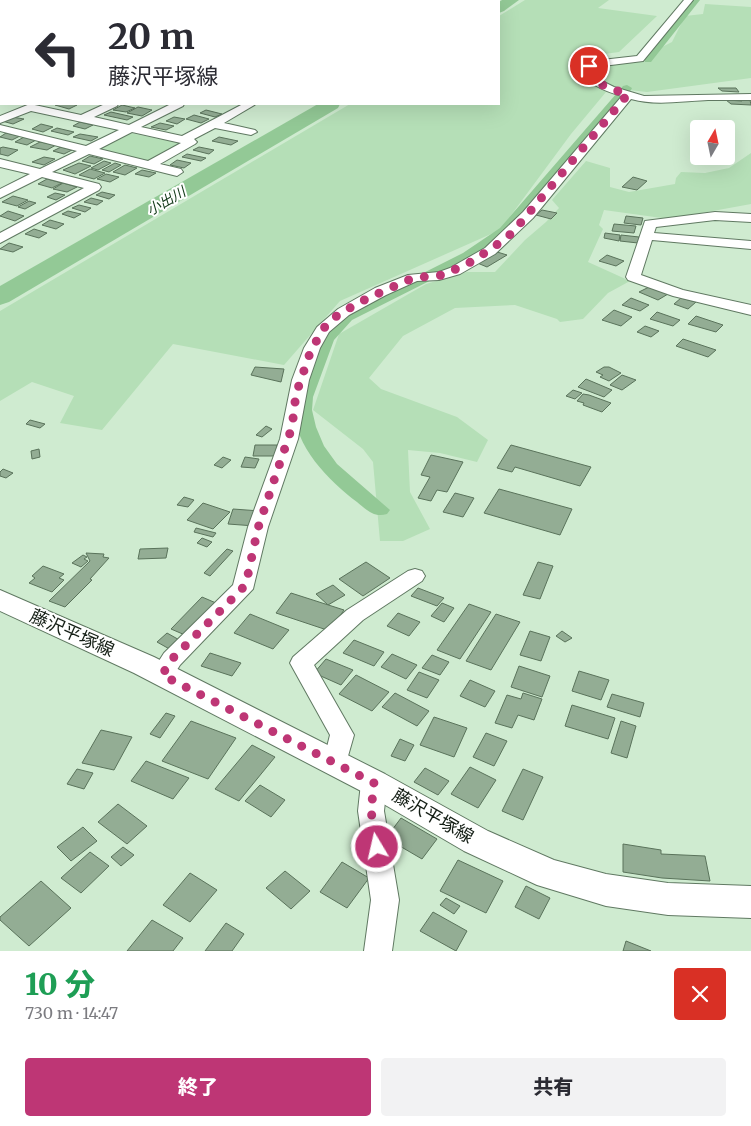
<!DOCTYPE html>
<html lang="ja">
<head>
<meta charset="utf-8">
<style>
	body { margin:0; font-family:Merriweather,"Noto Sans JP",serif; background:#f2f2f3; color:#2b2b33; height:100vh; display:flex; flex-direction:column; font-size:19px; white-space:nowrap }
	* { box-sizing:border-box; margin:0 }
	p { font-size:16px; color:#7c7c81 }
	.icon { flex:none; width:28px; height:28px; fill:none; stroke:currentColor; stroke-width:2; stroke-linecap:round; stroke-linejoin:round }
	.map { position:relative; height:951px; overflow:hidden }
	.side { display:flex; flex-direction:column; background:#fff; flex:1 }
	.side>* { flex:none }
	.banner { position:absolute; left:0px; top:0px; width:500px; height:105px; box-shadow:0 5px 20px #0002; background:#fff; color:#2b2b33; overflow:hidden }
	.needle { width:32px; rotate:9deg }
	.tools { position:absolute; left:690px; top:120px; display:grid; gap:10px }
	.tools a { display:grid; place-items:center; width:45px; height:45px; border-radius:5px; background:#fff; box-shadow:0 5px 20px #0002; font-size:25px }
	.pin { position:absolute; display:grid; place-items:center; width:42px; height:42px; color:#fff; margin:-21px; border:2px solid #fff; border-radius:50%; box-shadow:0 1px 5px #0007 }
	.me { position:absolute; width:55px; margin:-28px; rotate:351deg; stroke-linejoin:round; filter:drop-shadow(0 0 4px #0008) }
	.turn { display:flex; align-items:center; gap:18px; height:105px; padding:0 25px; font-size:22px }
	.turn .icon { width:65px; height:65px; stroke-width:2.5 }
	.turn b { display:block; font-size:35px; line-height:42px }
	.round { display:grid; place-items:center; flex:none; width:52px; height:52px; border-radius:5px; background:#f2f2f3 }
	.headline { display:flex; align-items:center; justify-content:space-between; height:85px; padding:0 25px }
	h1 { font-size:30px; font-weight:800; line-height:38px; color:#1e9e55 }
	.action { display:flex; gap:10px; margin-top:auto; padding:10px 25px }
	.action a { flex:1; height:58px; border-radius:5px; background:#be3675; color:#fff; font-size:20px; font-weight:800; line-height:58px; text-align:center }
	.action a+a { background:#f2f2f3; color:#2b2b33 }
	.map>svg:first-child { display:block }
</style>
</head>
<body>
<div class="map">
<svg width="751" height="951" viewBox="0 0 751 951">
	<rect width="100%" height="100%" fill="#cfebd0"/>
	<!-- green -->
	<g fill="#b5dfb7">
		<polygon points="214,0 462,0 209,1"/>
		<polygon points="525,0 609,0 598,8 657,16 619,52 589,56 579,69 606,92 571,134 500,230 340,301 284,365 173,344 102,430 60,423 74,396 32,382 0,401 0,311 350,104 499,104 499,16"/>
		<polygon points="705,4 751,7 751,78 647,92 611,88 599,79 593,68 598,61 634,56 664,46 672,42 685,16 703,14"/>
		<polygon points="130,133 183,144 150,162 95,150"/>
		<polygon points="751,153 751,204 669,219 604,210 599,225 603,229 588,262 630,281 608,293 583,319 560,322 557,319 515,305 455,308 403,336 369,378 381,389 457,417 488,440 477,462 440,453 408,450 410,492 430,529 403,541 380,541 373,462 363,449 313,410 339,334 426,284 467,272 495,272 525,240 546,222 559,208 552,200 586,161 610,168 610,187 629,192 675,184 676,178 681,172 705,173 729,168"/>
	</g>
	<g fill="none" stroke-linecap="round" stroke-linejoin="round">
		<!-- canal -->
		<g fill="#93c996" fill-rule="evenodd">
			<polygon points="691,0 700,0 651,62 645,62 645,58"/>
			<path d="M627 85 632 88 631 90 510 234 473 259 352 320 334 340 313 397 312 410 316 427 324 446 337 464 390 510 387 514C374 518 367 510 357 502 329 481 294 446 294 408 294 398 299 388 302 379 312 354 321 332 342 314L463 253 500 228 623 86Z"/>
		</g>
		<!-- river -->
		<g fill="#93c996" fill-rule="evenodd">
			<polygon points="502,0 519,0 504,11 499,13 499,2"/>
			<polygon points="318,104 340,104 338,108 9,302 0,305 0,286"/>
		</g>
	</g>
	<!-- building -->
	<g fill="#93ad94" stroke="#5a735b">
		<polygon points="718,88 736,88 739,92 722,91"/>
		<polygon points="742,99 750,100 751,105 731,104 726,100 742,101"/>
		<polygon points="58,104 71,104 77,105 69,109 55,105"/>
		<polygon points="122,105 135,108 126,112 113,110"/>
		<polygon points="138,107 152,110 142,116 127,113"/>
		<polygon points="206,110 222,114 215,117 200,113"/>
		<polygon points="111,112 133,117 127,120 104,115"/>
		<polygon points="194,115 209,119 201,123 186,119"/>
		<polygon points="12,117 24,119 13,124 2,121"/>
		<polygon points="174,117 185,119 177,124 166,121"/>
		<polygon points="80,122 93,125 85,129 73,126"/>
		<polygon points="160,123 174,126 166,130 151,127"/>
		<polygon points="41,124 53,127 43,132 32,129"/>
		<polygon points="57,128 74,132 68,135 51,131"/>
		<polygon points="6,133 20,136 12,140 0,137"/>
		<polygon points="80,134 98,137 91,141 73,137"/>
		<polygon points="24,137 36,140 27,145 15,142"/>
		<polygon points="219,137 238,141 231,145 212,141"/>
		<polygon points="40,142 56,145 47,150 30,147"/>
		<polygon points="3,147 18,150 8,156 0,154 0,148"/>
		<polygon points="61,147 72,150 64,154 53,151"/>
		<polygon points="199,147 214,150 209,154 193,150"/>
		<polygon points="187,154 206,158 201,161 182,157"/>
		<polygon points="90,156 103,159 94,164 82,161"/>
		<polygon points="44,157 55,159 44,165 32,162"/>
		<polygon points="177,160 191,163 184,168 170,165"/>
		<polygon points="104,161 111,163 98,170 91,168"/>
		<polygon points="79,163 91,166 75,174 63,170"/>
		<polygon points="115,163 121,165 109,172 102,170"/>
		<polygon points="125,165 137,168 125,175 113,172"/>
		<polygon points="90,169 105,173 94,179 79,175"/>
		<polygon points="142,170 156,173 149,177 135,174"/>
		<polygon points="106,174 119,177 110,182 97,179"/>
		<polygon points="633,177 647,181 637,190 622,187"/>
		<polygon points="47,179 62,183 52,188 38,184"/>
		<polygon points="63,183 77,187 67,192 53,189"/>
		<polygon points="102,192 115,195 109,199 96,195"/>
		<polygon points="55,193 65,195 56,200 47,197"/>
		<polygon points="13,196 28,200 17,206 2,202"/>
		<polygon points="91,198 103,201 97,205 84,202"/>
		<polygon points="29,201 36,203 25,209 18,207"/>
		<polygon points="79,205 91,208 85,212 72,208"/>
		<polygon points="542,210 557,213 551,219 536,215"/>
		<polygon points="8,211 24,216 15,221 0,216"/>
		<polygon points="68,211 81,214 74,218 62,214"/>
		<polygon points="626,216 643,218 641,225 624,223"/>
		<polygon points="50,220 64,224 56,229 42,225"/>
		<polygon points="614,224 636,226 634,233 612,231"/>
		<polygon points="34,229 47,233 39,238 25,234"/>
		<polygon points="605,233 620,235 619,241 604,238"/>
		<polygon points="621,235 639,237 638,243 620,241"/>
		<polygon points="9,243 23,247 13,252 0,249"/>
		<polygon points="494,251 507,255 487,267 475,262"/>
		<polygon points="607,255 624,261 616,266 599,261"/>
		<polygon points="649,287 668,294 658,300 639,292"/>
		<polygon points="631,298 649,305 640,311 622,305"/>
		<polygon points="681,298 696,302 688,309 674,304"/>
		<polygon points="614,310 632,317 621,326 602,320"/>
		<polygon points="657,312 680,320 673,326 650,319"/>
		<polygon points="696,316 723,325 716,332 688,324"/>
		<polygon points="645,326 659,331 651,337 637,332"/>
		<polygon points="683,339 716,350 708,357 676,346"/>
		<polygon points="255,367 284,369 281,382 251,375"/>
		<polygon points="604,367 609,367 621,373 609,381 600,377 603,375 596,372"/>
		<polygon points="622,375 636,380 622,390 610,385"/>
		<polygon points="586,379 612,390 604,397 578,387"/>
		<polygon points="573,390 582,393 575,399 566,396"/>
		<polygon points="583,394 589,395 611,403 602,412 583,405 584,403 577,401"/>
		<polygon points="30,420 45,424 40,428 26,424"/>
		<polygon points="266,426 272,429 262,437 256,435"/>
		<polygon points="255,445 277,445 275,456 253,456"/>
		<polygon points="511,445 591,467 580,486 515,467 512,472 497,468"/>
		<polygon points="39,449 40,457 32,459 31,451"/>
		<polygon points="431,455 463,462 447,492 437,490 431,501 418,498 430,477 421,475"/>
		<polygon points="223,457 231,460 222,468 214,465"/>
		<polygon points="245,457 259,459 255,468 241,467"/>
		<polygon points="3,469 13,473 6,478 0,476 0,472"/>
		<polygon points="499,489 572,509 560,535 484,513"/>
		<polygon points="455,493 474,498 463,517 443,512"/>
		<polygon points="184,497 194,500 188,507 177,505"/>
		<polygon points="203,503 230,512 213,529 187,520"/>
		<polygon points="233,509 260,511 255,526 228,524"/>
		<polygon points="196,528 216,533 213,537 194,532"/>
		<polygon points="202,538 212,542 207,547 197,543"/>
		<polygon points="168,548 166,558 138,559 140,549"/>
		<polygon points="227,549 233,551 210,576 204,573"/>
		<polygon points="86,553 104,554 103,557 109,558 90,579 92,580 65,607 49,601 90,561"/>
		<polygon points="83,555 87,557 84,559 88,561 81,567 72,563"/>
		<polygon points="366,562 390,578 363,596 339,579"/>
		<polygon points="538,562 553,566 540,599 523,595"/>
		<polygon points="43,566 64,574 59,578 64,580 52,592 29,583 35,578 32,576"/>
		<polygon points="333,585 345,595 328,605 316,594"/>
		<polygon points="418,588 444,598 437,606 411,596"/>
		<polygon points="291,593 344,610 330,631 276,613"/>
		<polygon points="202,597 216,603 185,635 171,629"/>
		<polygon points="442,603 454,608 444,622 431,616"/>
		<polygon points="469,604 491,612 460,659 437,650"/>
		<polygon points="398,613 420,622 409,636 387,626"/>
		<polygon points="250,614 289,630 273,649 234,633"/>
		<polygon points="496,614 520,622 491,670 466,661"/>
		<polygon points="530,631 550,637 541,661 520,655"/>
		<polygon points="562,631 572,638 565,642 556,636"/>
		<polygon points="167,633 183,642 173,651 157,642"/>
		<polygon points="354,640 384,652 374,666 343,653"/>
		<polygon points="210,653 241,663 232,676 201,666"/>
		<polygon points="392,654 417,665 406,679 381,667"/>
		<polygon points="432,655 449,662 440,675 422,668"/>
		<polygon points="326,659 353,670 341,685 314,673"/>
		<polygon points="519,666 550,676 542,697 511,687"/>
		<polygon points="579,671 609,680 601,700 572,691"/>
		<polygon points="419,672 439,680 427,698 407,690"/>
		<polygon points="356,675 389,692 372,711 339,694"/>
		<polygon points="470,680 495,691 485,707 460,696"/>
		<polygon points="395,693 429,711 417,726 382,707"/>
		<polygon points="523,693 542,699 534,720 518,715 512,728 495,723 507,695 521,699"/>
		<polygon points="612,694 644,703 640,717 607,707"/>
		<polygon points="572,705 615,718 608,739 565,726"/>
		<polygon points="166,713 175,716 160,738 150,734"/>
		<polygon points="434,717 467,728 454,757 420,745"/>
		<polygon points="191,721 236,738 208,779 162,761"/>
		<polygon points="621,721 636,726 627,758 611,753"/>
		<polygon points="101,730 132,737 114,770 82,763"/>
		<polygon points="486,733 507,741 494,766 473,757"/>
		<polygon points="400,739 414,745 405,761 391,756"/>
		<polygon points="252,745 275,757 239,801 215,789"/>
		<polygon points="146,761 189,778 173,799 131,781"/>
		<polygon points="470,767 496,780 478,808 451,794"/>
		<polygon points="425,768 449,781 438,795 414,782"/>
		<polygon points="77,769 93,773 84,789 67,784"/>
		<polygon points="523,769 543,777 523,820 502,811"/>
		<polygon points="260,785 285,800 271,817 245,801"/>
		<polygon points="118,804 147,826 127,844 98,822"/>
		<polygon points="401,818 437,839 422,859 386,838"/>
		<polygon points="83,827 97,841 71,861 57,847"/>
		<polygon points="623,844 661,850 661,854 705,856 710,881 662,878 623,872"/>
		<polygon points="123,847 134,855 121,866 111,857"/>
		<polygon points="90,852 109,866 81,893 61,878"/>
		<polygon points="458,860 503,881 486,913 440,891"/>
		<polygon points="342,862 369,878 347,908 320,892"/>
		<polygon points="285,871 310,891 291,909 266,888"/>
		<polygon points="190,873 217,890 190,922 163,905"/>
		<polygon points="41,881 71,908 29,946 0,920 0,917"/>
		<polygon points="526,886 550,898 539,919 515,907"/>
		<polygon points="446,898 460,906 454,914 440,905"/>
		<polygon points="433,912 467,931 456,951 420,931"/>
		<polygon points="152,920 183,938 173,951 127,951"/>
		<polygon points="226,923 244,934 232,951 205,951"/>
		<polygon points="626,941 651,951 623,951"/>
	</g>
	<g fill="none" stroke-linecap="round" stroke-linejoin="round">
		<defs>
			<g id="minor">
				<path d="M684 0H693L643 61 595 67V72L602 81 614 87 644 96 751 94V100C737 100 722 100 708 100 682 101 656 106 631 99L533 218 495 254 460 274 439 280 417 281 386 295 349 315 329 332 320 348 309 380 298 439 268 527 253 589 180 665 170 681 162 684 154 681 150 675 164 653 233 585 248 527 280 439 292 380 304 348 317 327 338 309 375 288 408 275 439 272 450 268 485 248 523 212 622 96C608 92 579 83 585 64L593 61 637 56Z"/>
				<path d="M30 104 81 115 105 104H118L117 106 94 117 129 125 171 104H184L183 106 141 127 182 136 243 104H256L224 123 255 130 257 132 251 135 215 128 194 139 197 142 195 144 160 164 181 169 183 172 177 176 89 154 52 172 99 184 101 187 99 190 0 243V233L84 188 42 177 0 198V189L30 174 0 167V159L40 169 77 151 0 131V125L86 146 119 130 31 111 0 123V116ZM132 132 181 143 148 161 99 149Z"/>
				<polygon points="715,212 751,214 751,222 715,220 656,227 654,233 751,241 751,249 652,240 641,275 683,290 751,305 751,315 673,296 628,280 626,277 645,221"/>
				<polygon points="415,569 422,571 425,576 422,581 363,620 314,665 354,735 344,770 335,773 326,770 323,763 330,735 290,663 293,657 347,610 408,571"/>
				<polygon points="374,772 383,776 387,783 384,811 399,900 392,951 364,951 371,900 358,811 361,783 365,776"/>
			</g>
			<polygon id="major" points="0,590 154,657 385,774 488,831 554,860 606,874 668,883 751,886 751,918 668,915 606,906 537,885 464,851 363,792 134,673 0,611"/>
		</defs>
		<!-- minor casing -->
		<use href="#minor" stroke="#607962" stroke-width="2"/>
		<!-- major casing -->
		<use href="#major" stroke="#607962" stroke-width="2"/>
		<!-- minor -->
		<use href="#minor" fill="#fff" fill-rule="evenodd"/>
		<!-- major -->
		<use href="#major" fill="#fff" fill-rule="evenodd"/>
	</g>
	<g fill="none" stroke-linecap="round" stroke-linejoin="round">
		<!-- route -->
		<path stroke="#be3675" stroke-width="9" stroke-dasharray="0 16.2" d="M377 847 371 811 374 783 162 675 172 659 242 589 247 579 258 528 292 427 296 394 311 350 326 325 339 314 368 298 413 278 443 275 469 263 494 247 512 233 528 214 628 94C611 89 592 85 589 66"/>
	</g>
	<g text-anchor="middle" stroke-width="4" stroke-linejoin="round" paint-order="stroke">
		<!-- far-water labels -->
		<g font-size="14" font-style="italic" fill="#103716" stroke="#fff">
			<text transform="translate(166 201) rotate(-30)" y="5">小出川</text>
		</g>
		<!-- near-street labels -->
		<g font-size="18" fill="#141e15" stroke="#fff">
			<text transform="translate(72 633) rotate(24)" y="6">藤沢平塚線</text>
			<text transform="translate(433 816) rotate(30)" y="6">藤沢平塚線</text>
		</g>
	</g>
</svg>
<div class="tools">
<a><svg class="needle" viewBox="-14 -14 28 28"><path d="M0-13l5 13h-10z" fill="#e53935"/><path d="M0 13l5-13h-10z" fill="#7c7c81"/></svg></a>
</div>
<div class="pin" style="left:589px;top:66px;background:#d93025"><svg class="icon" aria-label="arrive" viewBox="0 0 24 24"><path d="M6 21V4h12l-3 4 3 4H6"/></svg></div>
<svg class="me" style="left:377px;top:847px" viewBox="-20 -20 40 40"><circle r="17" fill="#be3675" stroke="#fff" stroke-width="3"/><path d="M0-11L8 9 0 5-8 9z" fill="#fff"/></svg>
<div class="banner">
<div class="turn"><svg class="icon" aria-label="left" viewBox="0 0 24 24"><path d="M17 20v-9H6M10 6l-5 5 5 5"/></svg><div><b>20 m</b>藤沢平塚線</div></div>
</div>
</div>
<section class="side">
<div class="headline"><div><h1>10 分</h1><p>730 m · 14:47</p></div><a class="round" style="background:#d93025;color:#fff"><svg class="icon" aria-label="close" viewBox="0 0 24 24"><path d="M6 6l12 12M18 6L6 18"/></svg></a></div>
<div class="action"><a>終了</a><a>共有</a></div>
</section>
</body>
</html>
